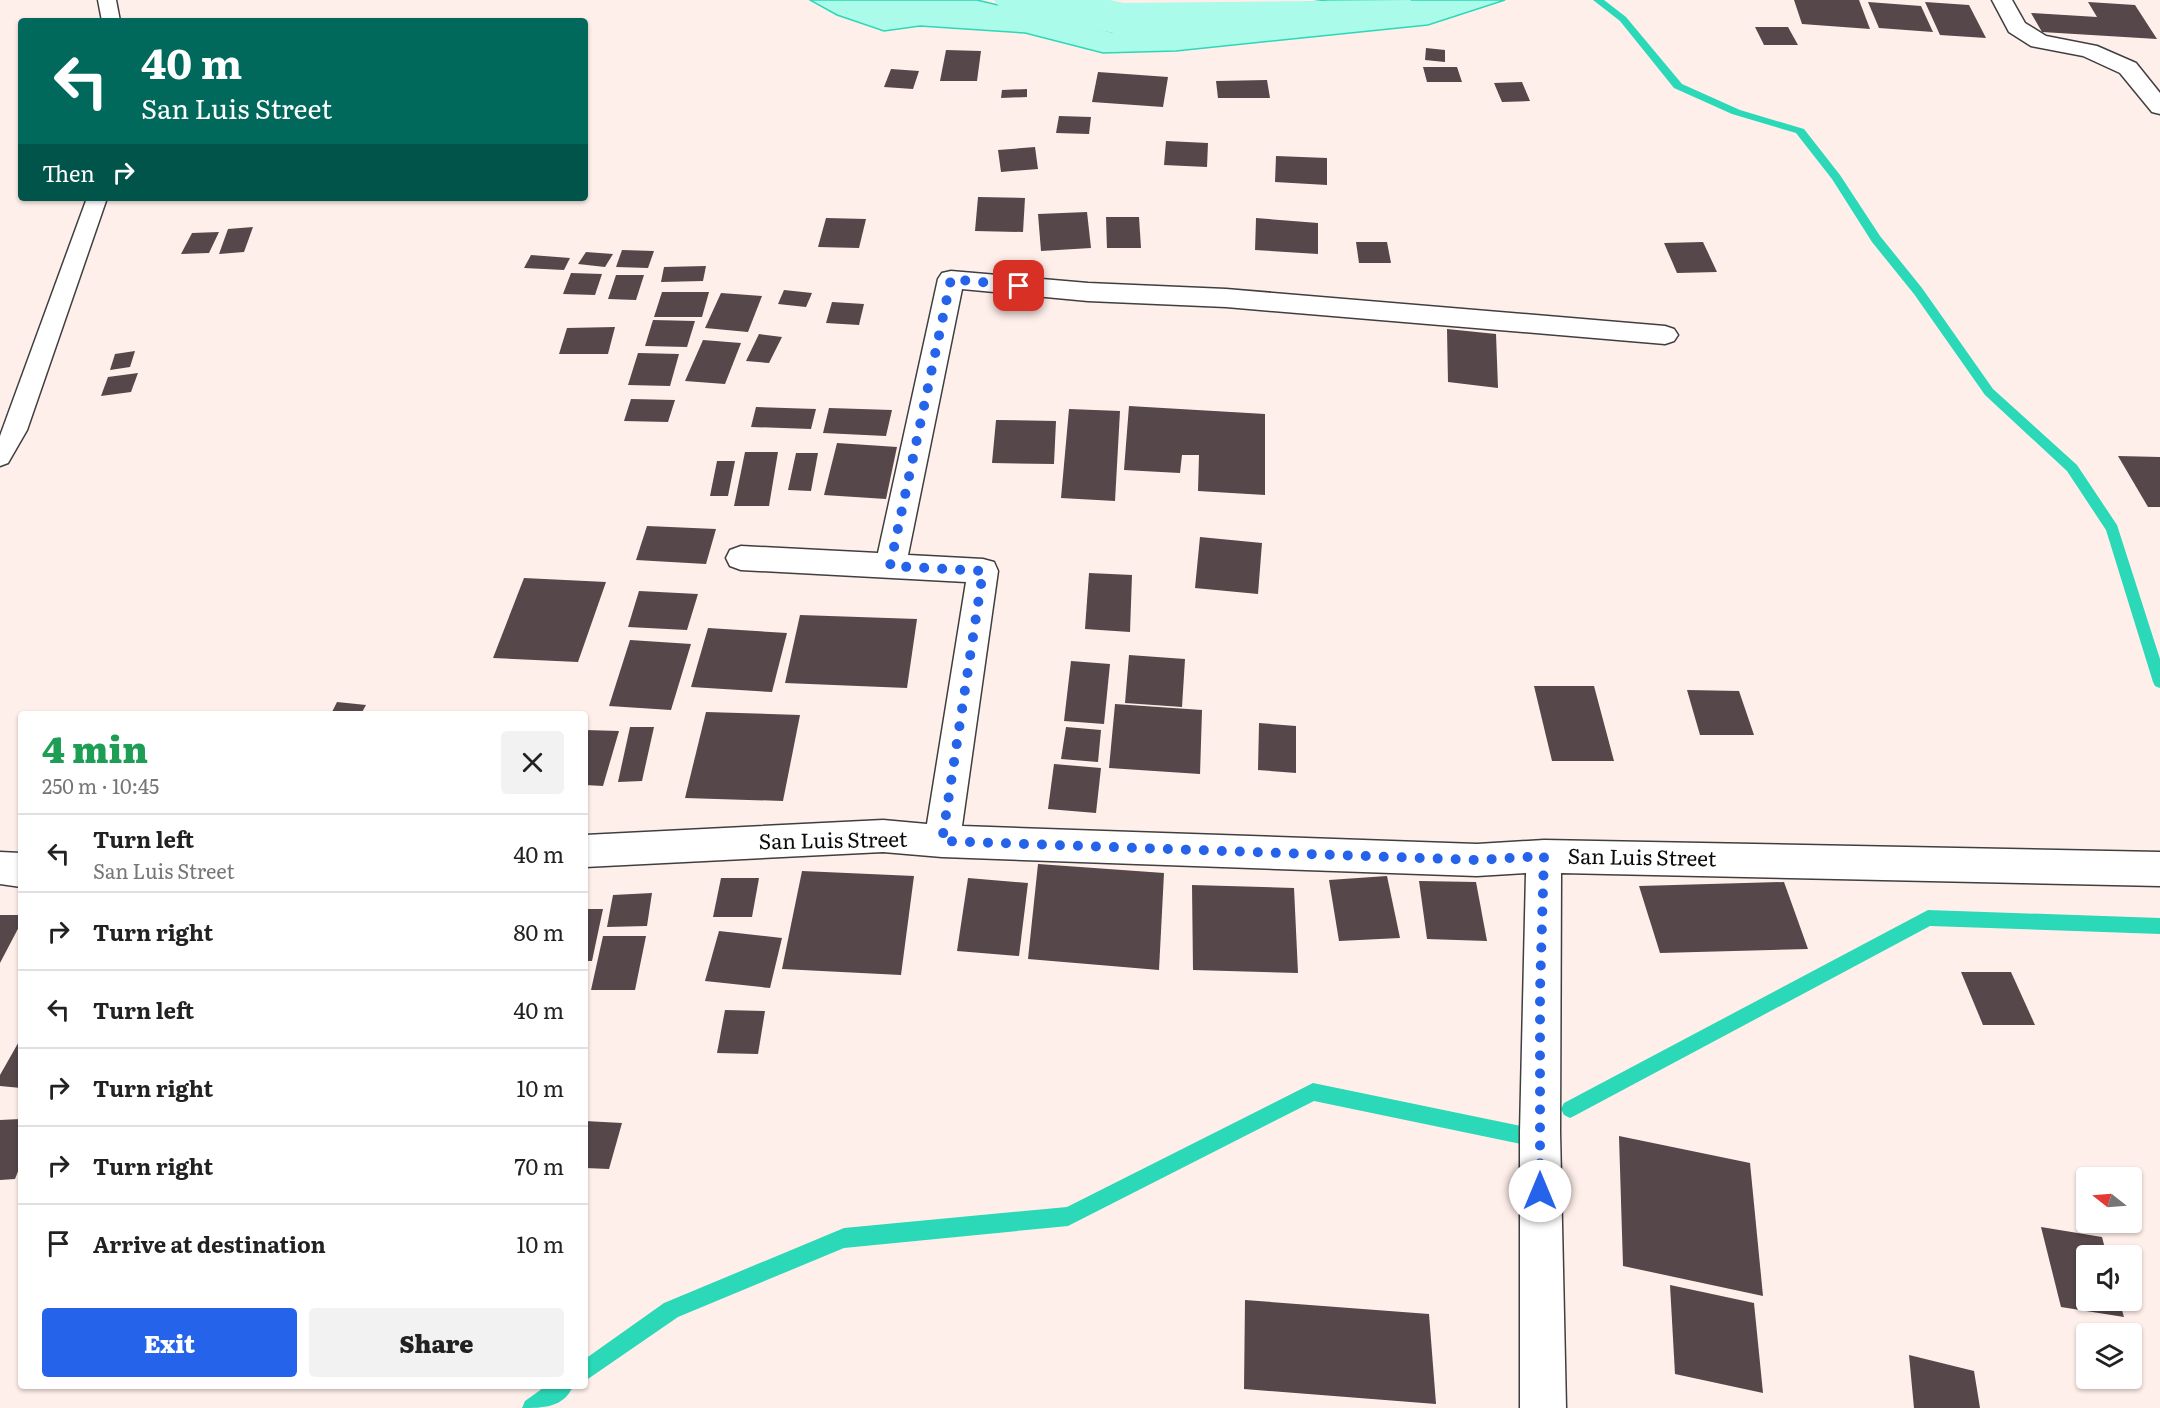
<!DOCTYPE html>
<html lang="en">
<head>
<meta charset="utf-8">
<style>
	body { margin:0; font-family:Literata,serif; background:#f2f2f2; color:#222; height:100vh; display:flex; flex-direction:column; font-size:22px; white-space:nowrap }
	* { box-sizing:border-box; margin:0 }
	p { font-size:20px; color:#767676 }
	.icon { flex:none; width:33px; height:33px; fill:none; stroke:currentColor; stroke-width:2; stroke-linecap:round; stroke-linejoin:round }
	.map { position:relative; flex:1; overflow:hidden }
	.details { position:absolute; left:18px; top:711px; width:570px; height:678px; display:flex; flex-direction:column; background:#fff; border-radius:6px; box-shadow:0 2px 4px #0004 }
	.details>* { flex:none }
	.top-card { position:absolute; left:18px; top:18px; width:570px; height:183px; border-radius:6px; box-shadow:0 2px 4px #0004; background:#00695c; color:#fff; overflow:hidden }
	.needle { width:39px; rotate:287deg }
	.controls { position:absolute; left:2076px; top:1167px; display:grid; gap:12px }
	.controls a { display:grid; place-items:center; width:66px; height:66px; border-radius:6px; background:#fff; box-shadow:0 2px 4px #0004; font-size:30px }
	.pin { position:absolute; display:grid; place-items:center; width:51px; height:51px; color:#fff; margin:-26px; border-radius:12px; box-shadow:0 3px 9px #0006 }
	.me { position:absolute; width:66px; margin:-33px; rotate:0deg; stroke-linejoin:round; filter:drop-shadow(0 0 4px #0008) }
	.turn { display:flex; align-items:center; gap:21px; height:126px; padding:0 24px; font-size:27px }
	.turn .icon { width:78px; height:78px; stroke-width:2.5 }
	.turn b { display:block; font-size:42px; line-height:51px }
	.then { display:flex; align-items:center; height:57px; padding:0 24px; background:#0003; gap:12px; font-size:22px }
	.round { display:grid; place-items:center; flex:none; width:63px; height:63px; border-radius:6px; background:#f2f2f2 }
	.summary { display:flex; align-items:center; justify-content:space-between; height:102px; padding:0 24px }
	h1 { font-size:36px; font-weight:800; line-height:45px; color:#1e9e55 }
	.cta { display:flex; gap:12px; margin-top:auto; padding:12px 24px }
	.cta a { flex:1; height:69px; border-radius:6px; background:#2563eb; color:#fff; font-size:24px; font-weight:800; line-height:69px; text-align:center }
	.cta a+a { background:#f2f2f2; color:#222 }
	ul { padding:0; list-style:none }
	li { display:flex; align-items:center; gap:18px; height:78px; padding:0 24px; border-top:2px solid #e0e0e0 }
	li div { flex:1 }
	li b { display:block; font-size:22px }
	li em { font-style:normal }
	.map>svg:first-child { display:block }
</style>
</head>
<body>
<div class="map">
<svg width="2160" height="1408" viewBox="0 0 2160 1408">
	<rect width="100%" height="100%" fill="#ffefea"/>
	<!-- water -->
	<polygon fill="#aafbea" stroke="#2bd8b7" stroke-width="1.5" points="810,0 977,0 1112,32 1216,14 1327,0 1505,0 1428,25 1176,51 1103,53 1025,33 920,26 884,31 837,15"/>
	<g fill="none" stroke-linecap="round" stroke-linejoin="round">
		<!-- stream -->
		<g fill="#2bd8b7" fill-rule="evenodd">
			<polygon points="1593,0 1604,0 1626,17 1682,84 1740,110 1804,129 1840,175 1880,236 1922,288 1993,389 2077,465 2117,525 2160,659 2160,688 2155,686 2153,682 2106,530 2067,471 1985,395 1914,294 1872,242 1832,179 1796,133 1732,114 1674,88 1620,21"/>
			<polygon points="1928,910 2160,918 2160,934 1930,926 1576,1115 1570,1118 1564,1115 1561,1109 1564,1103"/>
			<polygon points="1313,1083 1521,1126 1527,1129 1530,1135 1527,1141 1521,1144 1314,1101 1068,1226 844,1248 678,1317 585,1381 585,1359 664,1303 844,1228 1067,1207"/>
			<path d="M546 1386H573C564 1408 542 1408 522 1408L525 1401Z"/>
		</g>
		<!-- river -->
		<polygon fill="#aafbea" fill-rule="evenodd" points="994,0 1110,0 1124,3 1411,0 1403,11 1296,30 1124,35 1002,11"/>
	</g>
	<!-- building -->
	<g fill="#55474a">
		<polygon points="1794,0 1859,0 1870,29 1802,24"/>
		<polygon points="1868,2 1921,6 1933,32 1879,28"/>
		<polygon points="1925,2 1969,5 1986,38 1940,35"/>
		<polygon points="2088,2 2135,5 2157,39 2042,32 2031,13 2097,17"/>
		<polygon points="1755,27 1788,27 1798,45 1764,45"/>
		<polygon points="1426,48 1445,50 1445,62 1425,60"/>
		<polygon points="946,50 981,51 977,81 940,81"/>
		<polygon points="1423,67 1457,67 1462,82 1427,82"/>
		<polygon points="891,69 919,71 913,89 884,87"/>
		<polygon points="1098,72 1168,77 1163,107 1092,102"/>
		<polygon points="1267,80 1270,98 1218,98 1216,81"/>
		<polygon points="1522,82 1530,101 1502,102 1494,83"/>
		<polygon points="1027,89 1027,97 1001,98 1002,90"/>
		<polygon points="1059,116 1091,117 1089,134 1056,133"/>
		<polygon points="1166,141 1208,143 1207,167 1164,165"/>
		<polygon points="1035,147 1038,169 1001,172 998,150"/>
		<polygon points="1276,156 1327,158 1327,185 1275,182"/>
		<polygon points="978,197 1025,198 1023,232 975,231"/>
		<polygon points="1087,212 1091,248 1041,251 1038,214"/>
		<polygon points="1106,217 1139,217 1141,248 1107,248"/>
		<polygon points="826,218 866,219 859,248 818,247"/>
		<polygon points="1256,218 1318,223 1318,254 1255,250"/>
		<polygon points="253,227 244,252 219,254 228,229"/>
		<polygon points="219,232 209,253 181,254 192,233"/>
		<polygon points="1356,242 1387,242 1391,263 1359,263"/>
		<polygon points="1703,242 1717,272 1677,273 1664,243"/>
		<polygon points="622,250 654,251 648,268 616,267"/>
		<polygon points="586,252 613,254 605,267 578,264"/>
		<polygon points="531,255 570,258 564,270 524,268"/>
		<polygon points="706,266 703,281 661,282 664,267"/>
		<polygon points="571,273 602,274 595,295 563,294"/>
		<polygon points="616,275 644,275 636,300 608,299"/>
		<polygon points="784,290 812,293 806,307 778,304"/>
		<polygon points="662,292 709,292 702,317 654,317"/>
		<polygon points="721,293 762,296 748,332 705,328"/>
		<polygon points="832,302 864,304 859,325 826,323"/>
		<polygon points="653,320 695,321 687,347 645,346"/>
		<polygon points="615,327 608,354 559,354 567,328"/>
		<polygon points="1447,329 1496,334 1498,388 1448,382"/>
		<polygon points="759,334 782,337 769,363 746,361"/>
		<polygon points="703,340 741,343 725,384 685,381"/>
		<polygon points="135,351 130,367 110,370 115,354"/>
		<polygon points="638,353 679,354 670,386 628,385"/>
		<polygon points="138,373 131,392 101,396 108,377"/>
		<polygon points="631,399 675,400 668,422 624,421"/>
		<polygon points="1129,406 1265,414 1265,495 1198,491 1199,455 1182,455 1180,473 1124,470"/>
		<polygon points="756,407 816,409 811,429 751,427"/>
		<polygon points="829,408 892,410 886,436 823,433"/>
		<polygon points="1069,409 1120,411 1115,501 1061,498"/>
		<polygon points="996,420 1056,421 1054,464 992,463"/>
		<polygon points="837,443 897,447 886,499 824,495"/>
		<polygon points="745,452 778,452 769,506 734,506"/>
		<polygon points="796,453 818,453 811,491 788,490"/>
		<polygon points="2118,456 2160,457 2160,507 2148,507"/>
		<polygon points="717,461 735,461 728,496 710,496"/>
		<polygon points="647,526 716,529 706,564 636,560"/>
		<polygon points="1200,537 1262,543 1258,594 1195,588"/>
		<polygon points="1089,573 1132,575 1130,632 1085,629"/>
		<polygon points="524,578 606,582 578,662 493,658"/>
		<polygon points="639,591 698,594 687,630 628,627"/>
		<polygon points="800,615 917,619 907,688 785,683"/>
		<polygon points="708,628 787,633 772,692 691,687"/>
		<polygon points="630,640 691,644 671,710 609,706"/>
		<polygon points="1129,655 1185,659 1182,707 1125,703"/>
		<polygon points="1071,661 1110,664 1104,724 1064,721"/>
		<polygon points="1534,686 1594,686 1614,761 1552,761"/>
		<polygon points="1687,690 1739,691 1754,735 1700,735"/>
		<polygon points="337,702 366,705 361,714 331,714"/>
		<polygon points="1115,704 1202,710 1200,774 1109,768"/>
		<polygon points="706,712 800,715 783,801 685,798"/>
		<polygon points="1259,723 1296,726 1296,773 1258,770"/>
		<polygon points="630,727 654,727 642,781 618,782"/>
		<polygon points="1066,727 1101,730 1098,762 1061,759"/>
		<polygon points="585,730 619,731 603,786 585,785"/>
		<polygon points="1054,764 1101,768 1096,813 1048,809"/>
		<polygon points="1038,864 1164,873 1159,970 1028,959"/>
		<polygon points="802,871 914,876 901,975 782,969"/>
		<polygon points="1387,876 1400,938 1339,941 1329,880"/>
		<polygon points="721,878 759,878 752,917 713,917"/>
		<polygon points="968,878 1028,883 1019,956 957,951"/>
		<polygon points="1419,881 1476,882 1487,941 1427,939"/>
		<polygon points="1784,882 1808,949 1660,953 1639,886"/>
		<polygon points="1192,885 1294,888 1298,973 1193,970"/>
		<polygon points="652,893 647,926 607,927 613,895"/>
		<polygon points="585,909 603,909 592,961 585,961"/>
		<polygon points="0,915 21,915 21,923 0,963"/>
		<polygon points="719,931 782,938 770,988 705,981"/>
		<polygon points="603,936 646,936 635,990 591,990"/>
		<polygon points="1961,972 2011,972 2035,1025 1983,1025"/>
		<polygon points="725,1010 765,1011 758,1054 717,1053"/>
		<polygon points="21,1038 21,1088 0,1086 0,1075"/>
		<polygon points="21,1119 21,1164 15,1179 0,1180 0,1120"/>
		<polygon points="585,1121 622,1123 609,1169 585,1168"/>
		<polygon points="1619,1136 1750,1163 1763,1296 1623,1266"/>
		<polygon points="2041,1227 2102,1237 2107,1256 2086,1256 2086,1300 2119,1300 2124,1317 2061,1307"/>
		<polygon points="1670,1285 1754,1303 1763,1393 1675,1374"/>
		<polygon points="1245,1300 1429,1314 1436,1404 1244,1389"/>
		<polygon points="1909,1355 1974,1371 1980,1408 1914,1408"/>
	</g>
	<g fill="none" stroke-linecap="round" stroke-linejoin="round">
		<defs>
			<g id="lane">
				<polygon points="98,0 116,0 120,21 102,21"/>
				<polygon points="87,198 107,198 27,430 8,463 0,466 0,436"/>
			</g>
			<g id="street">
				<polygon points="1992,0 2012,0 2025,23 2046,36 2097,46 2136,63 2160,93 2160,114 2152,112 2120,73 2083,56 2031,46 2009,32"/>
				<polygon points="951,271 1088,283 1226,289 1665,326 1674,329 1678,335 1674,341 1665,344 1226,307 1088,301 962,289 908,555 983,559 994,562 998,571 962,826 1477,844 1544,840 2160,852 2160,886 1561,873 1560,1132 1566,1408 1520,1408 1520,1132 1526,873 1477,876 942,857 883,852 585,867 585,835 883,820 927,824 966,582 741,570 730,566 726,558 730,550 741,546 878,553 938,279 942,273"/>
				<polygon points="0,852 21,853 21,887 0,884"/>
			</g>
		</defs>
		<!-- lane casing -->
		<use href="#lane" stroke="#3f3f3f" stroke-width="3"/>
		<!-- street casing -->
		<use href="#street" stroke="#3f3f3f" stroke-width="3"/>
		<!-- lane -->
		<use href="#lane" fill="#fff" fill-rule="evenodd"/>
		<!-- street -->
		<use href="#street" fill="#fff" fill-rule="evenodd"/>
	</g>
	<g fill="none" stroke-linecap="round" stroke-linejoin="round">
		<!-- route -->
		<polyline stroke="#2563eb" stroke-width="10" stroke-dasharray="0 18" points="1019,286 951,279 890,566 983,571 942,841 1477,860 1544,856 1540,991 1540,1191"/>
	</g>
	<g text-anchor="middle" stroke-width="6" stroke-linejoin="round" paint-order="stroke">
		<!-- street labels -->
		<g font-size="21" fill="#0c0c0c" stroke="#fff">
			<text transform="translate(833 841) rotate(-1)" y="7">San Luis Street</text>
			<text transform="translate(1642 858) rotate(1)" y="7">San Luis Street</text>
		</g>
	</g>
</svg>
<div class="controls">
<a><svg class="needle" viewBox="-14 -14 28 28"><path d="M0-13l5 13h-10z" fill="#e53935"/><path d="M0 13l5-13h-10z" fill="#767676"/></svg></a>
<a><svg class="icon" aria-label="sound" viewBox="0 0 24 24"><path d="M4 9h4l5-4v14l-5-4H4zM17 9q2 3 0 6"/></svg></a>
<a><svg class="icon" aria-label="layers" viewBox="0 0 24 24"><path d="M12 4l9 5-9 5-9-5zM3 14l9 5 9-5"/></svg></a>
</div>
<div class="pin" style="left:1019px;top:286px;background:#d93025"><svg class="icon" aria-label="arrive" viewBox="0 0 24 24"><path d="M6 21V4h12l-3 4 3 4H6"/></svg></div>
<svg class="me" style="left:1540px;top:1191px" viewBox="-20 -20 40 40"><circle r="19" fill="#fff"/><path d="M0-13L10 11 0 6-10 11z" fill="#2563eb"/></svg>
<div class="top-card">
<div class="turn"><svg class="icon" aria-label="left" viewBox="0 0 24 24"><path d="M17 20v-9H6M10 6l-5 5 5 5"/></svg><div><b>40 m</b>San Luis Street</div></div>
<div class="then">Then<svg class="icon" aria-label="right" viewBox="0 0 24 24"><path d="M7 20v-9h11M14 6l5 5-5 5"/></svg></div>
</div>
<section class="details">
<div class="summary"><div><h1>4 min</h1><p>250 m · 10:45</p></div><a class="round"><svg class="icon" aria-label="close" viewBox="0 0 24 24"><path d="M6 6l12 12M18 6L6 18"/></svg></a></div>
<ul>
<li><svg class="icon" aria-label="left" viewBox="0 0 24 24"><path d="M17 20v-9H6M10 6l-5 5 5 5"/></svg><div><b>Turn left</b><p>San Luis Street</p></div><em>40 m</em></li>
<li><svg class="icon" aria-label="right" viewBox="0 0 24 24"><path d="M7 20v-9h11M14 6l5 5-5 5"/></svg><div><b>Turn right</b></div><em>80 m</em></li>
<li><svg class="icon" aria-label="left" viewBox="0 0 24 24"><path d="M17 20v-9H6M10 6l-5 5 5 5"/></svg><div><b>Turn left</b></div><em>40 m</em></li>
<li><svg class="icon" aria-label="right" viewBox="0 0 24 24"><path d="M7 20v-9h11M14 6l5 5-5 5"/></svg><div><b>Turn right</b></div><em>10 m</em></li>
<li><svg class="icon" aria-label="right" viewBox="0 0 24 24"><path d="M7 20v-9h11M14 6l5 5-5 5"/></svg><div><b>Turn right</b></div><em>70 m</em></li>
<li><svg class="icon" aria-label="arrive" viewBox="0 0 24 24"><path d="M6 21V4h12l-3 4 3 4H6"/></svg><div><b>Arrive at destination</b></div><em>10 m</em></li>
</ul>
<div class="cta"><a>Exit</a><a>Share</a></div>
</section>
</div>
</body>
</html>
